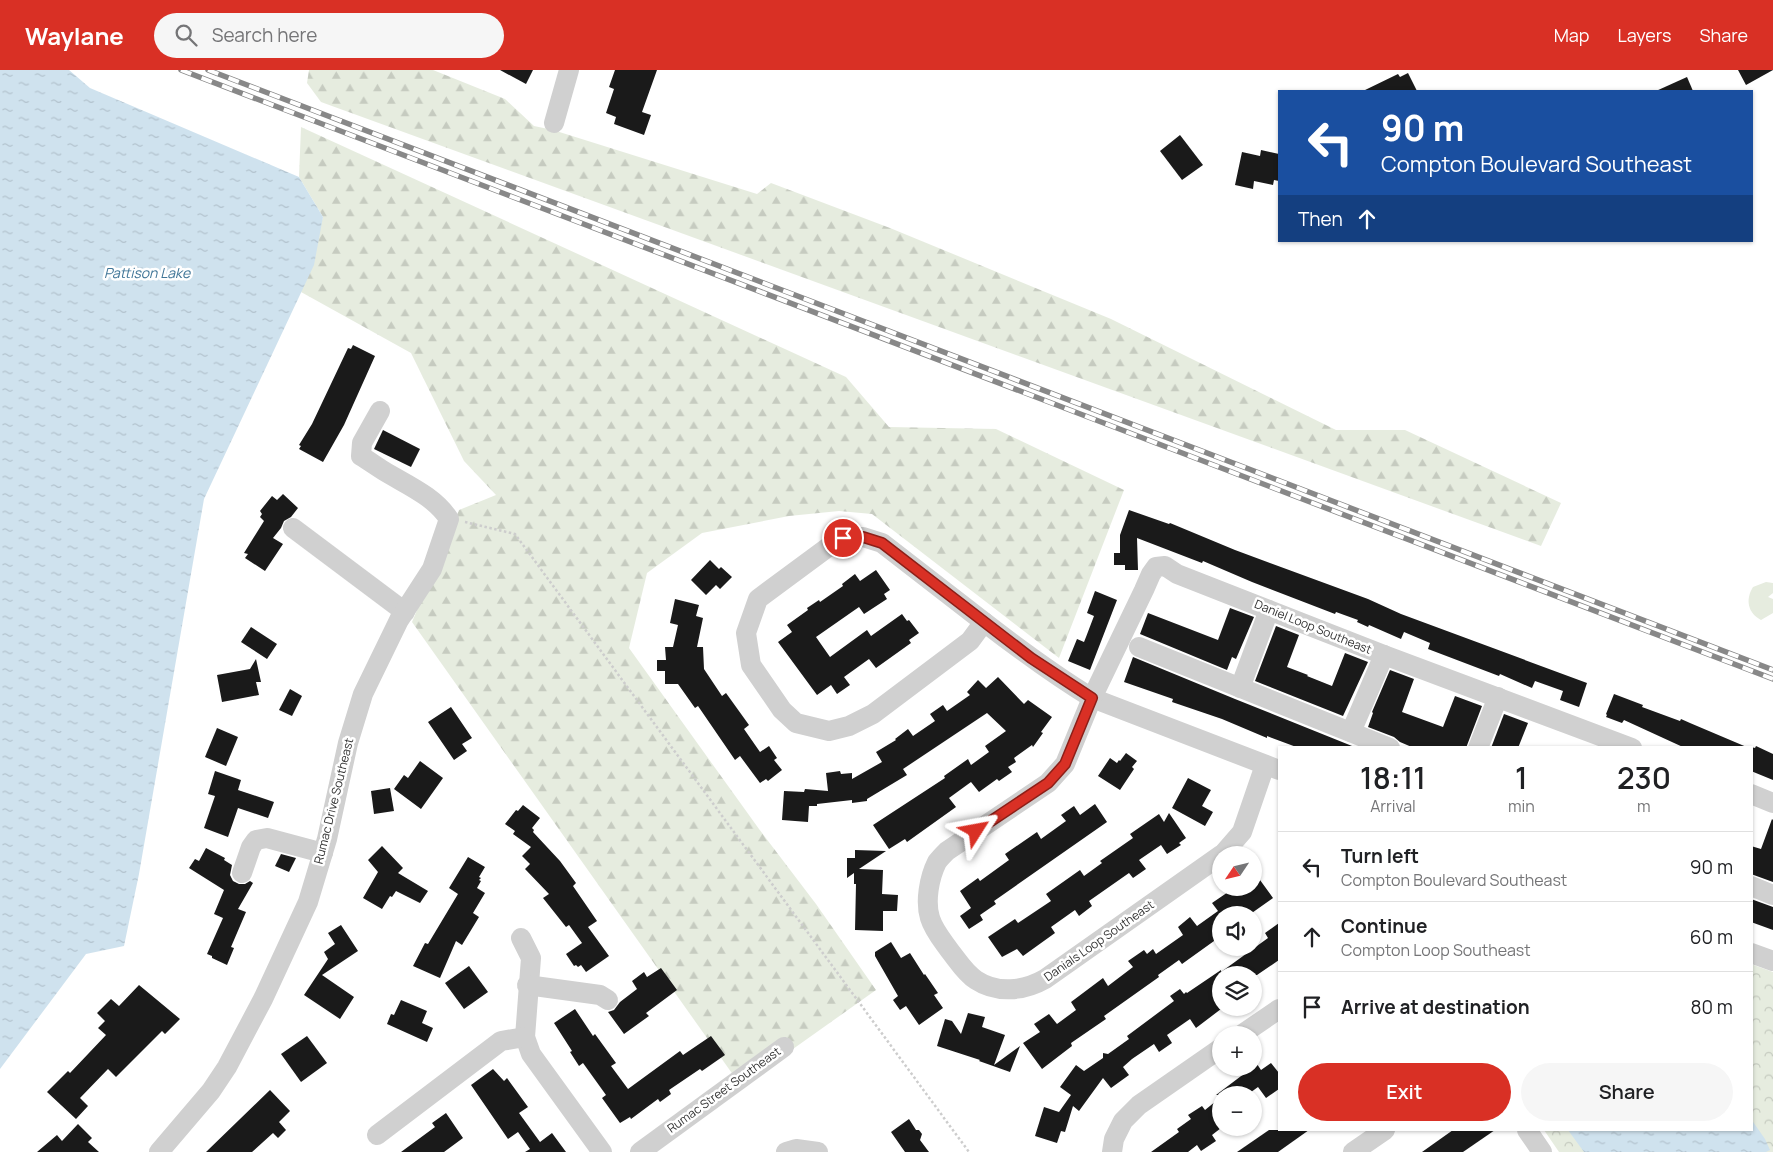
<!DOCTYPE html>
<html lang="en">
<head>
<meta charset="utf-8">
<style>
	body { margin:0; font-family:Manrope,sans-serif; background:#f6f6f6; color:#202124; height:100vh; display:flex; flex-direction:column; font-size:19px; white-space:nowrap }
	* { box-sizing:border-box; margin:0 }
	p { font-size:16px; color:#757577 }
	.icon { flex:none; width:28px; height:28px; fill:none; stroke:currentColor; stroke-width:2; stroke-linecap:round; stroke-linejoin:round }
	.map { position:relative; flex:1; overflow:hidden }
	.side { position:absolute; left:1278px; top:676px; width:475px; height:385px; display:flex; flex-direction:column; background:#fff; border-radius:0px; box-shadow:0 1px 4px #0004 }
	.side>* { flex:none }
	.hud { position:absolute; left:1278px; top:20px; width:475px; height:152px; border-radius:0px; box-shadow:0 1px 4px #0004; background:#1a4fa0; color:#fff; overflow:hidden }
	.needle { width:32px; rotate:235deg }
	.fabs { position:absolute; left:1212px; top:776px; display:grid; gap:10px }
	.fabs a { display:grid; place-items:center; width:50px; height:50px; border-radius:50%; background:#fff; box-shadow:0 1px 4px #0004; font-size:25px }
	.pin { position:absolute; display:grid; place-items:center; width:42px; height:42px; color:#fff; margin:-21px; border:2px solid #fff; border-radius:50%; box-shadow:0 1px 5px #0007 }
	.me { position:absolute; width:55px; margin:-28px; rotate:56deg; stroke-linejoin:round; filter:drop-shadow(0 0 4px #0008) }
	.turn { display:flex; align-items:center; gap:18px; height:105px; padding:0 20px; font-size:22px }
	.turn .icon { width:65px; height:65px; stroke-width:2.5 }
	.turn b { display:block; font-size:35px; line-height:42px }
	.then { display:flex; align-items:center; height:48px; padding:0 20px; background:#0003; gap:10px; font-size:19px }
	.eta { display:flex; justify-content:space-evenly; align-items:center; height:85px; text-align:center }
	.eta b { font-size:30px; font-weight:600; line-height:35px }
	.button { display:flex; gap:10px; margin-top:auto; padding:10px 20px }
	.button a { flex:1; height:58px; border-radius:30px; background:#d93025; color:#fff; font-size:20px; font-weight:600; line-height:58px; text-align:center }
	.button a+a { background:#f6f6f6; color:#202124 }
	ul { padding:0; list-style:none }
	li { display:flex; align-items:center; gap:15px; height:70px; padding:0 20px; border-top:1px solid #e0e0e0 }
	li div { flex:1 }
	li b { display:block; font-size:19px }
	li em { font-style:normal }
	header { display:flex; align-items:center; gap:30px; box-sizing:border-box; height:70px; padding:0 25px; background:#d93025; color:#fff }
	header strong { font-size:24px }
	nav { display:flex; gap:28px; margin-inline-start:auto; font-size:18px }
	.search { width:350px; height:45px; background:#f6f6f6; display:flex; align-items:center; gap:12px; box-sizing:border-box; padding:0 18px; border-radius:28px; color:#757577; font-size:19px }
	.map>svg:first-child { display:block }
</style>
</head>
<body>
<header>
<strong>Waylane</strong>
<div class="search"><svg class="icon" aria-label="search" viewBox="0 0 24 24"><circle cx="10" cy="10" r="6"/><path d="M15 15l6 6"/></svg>Search here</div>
<nav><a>Map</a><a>Layers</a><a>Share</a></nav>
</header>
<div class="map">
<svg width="1773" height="1082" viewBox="0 0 1773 1082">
	<defs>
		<pattern id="forest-firs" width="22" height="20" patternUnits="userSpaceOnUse" patternTransform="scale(1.25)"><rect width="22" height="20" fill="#e6ecdf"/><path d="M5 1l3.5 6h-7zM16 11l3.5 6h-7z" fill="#c6cbc0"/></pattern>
		<pattern id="park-crowns" width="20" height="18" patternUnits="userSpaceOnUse" patternTransform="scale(1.25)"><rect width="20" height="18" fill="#e6ecdf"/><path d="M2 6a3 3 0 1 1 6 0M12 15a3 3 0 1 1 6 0" fill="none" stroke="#c6cbc0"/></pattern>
		<pattern id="water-ripples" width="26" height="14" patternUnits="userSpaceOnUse" patternTransform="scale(1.25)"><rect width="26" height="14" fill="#cfe2ee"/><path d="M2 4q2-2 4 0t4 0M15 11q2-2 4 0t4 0" fill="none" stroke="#b2c2cd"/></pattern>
	</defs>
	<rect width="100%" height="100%" fill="#fff"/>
	<!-- green -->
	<path fill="#e6ecdf" d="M1766 512 1773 513V523L1768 527 1773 529V543L1761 550C1748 543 1745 530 1753 517Z"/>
	<!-- forest -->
	<g fill="url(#forest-firs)">
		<polygon points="309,0 433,0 505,29 534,56 553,60 757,124 771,113 890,158 1111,249 1336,360 1405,360 1561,433 1541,476 321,32 307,13"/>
		<polygon points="301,57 846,307 889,357 996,359 1124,420 1059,588 872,444 839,441 789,446 702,463 647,503 629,578 759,759 816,834 876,920 741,1016 412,552 459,440 496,425 464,391 411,283 301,222 323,147 299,107"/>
	</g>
	<!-- park -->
	<polygon fill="url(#park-crowns)" points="1751,894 1773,902 1773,1082 1559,1082 1544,1060 1751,1060"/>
	<!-- water -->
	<g fill="url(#water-ripples)">
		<polygon points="0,0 69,0 90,18 299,107 323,147 314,195 204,429 139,804 124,876 86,884 0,999"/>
		<polygon points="1751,1049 1765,1069 1770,1080 1766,1082 1584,1082 1568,1060 1751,1060"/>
	</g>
	<!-- building -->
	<g fill="#1a1a1a">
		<polygon points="500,0 533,0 526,14"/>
		<polygon points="615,0 657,0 642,42 651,45 644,65 614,54 616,47 606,43 614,19 609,17"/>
		<polygon points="1738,0 1773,0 1746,15"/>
		<polygon points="1408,3 1417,21 1363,21 1398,4 1400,7"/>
		<polygon points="1687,7 1693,21 1656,21"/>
		<polygon points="1180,65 1203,95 1182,110 1160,81"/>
		<polygon points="1261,80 1279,84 1279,111 1274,110 1273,115 1254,111 1253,119 1235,115 1242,82 1260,86"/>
		<polygon points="353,275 375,286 344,355 323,392 299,379 301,376 299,375 312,354 348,278 351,279"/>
		<polygon points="383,360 420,379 411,397 374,379"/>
		<polygon points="283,424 298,438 291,447 284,451 281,458 273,468 283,474 265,501 245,488 248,484 244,483 264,451 260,447 262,444 260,441 272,426 277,430"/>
		<polygon points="1129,440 1169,454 1170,453 1235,480 1368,529 1401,544 1587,613 1579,637 1560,630 1563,621 1535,611 1532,618 1500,604 1499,606 1428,579 1430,573 1404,562 1401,569 1369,555 1368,557 1357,552 1358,550 1336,542 1335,544 1252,512 1203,491 1202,493 1137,468 1138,500 1125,500 1125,495 1114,495 1114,483 1120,483 1120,465"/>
		<polygon points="710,490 719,499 721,497 732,507 720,519 716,515 706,525 691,510"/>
		<polygon points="876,500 890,520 884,524 887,529 864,544 859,537 816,567 830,587 867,560 871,566 902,544 907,551 909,550 919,563 909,570 911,573 876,598 869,589 844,607 850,615 837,624 831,615 817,625 778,572 792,562 787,555 808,540 807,538 819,530 820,532 843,516 842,514 855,504 860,511"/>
		<polygon points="1095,521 1117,530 1090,600 1068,591 1077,569 1084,572 1086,567 1094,546 1087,543"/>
		<polygon points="675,529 699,535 696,546 703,548 697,577 703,577 704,599 722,626 726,623 749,655 744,659 760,682 769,676 777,688 774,690 782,700 768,711 766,709 760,713 740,686 735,690 698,636 695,638 678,614 665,614 665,601 657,601 657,590 666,590 665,577 673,577 678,555 670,553"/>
		<polygon points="1230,538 1254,547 1236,589 1232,587 1227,600 1140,564 1148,543 1218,570"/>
		<polygon points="1276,556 1299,565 1287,597 1308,605 1307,606 1332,616 1345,583 1368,592 1343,646 1255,611"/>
		<polygon points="251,557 277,574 267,589 241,572"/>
		<polygon points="1133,587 1235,629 1357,678 1299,678 1267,666 1267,668 1222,649 1172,632 1173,629 1124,612"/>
		<polygon points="256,589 261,612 256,612 259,625 222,632 217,605 250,599"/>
		<polygon points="1390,600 1414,609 1402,642 1443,657 1455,626 1482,636 1466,678 1414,678 1400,672 1394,667 1368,657 1373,643 1372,642"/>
		<polygon points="998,607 1024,634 1028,630 1052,647 1041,662 1043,663 1033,677 1032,675 1014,688 1016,692 1008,697 1012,702 999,711 997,709 979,722 971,712 949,728 956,737 907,772 905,769 889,779 873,755 945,708 944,706 968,689 971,695 989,682 985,676 1006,661 987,643 903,699 907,705 867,729 867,731 852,733 852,730 817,734 817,736 809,736 808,752 782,750 784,721 804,722 805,719 828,721 826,703 840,701 841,704 852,703 852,709 882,692 876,682 896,670 895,669 908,659 913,666 935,651 930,644 943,635 947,641 970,625 967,622 978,610 986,618"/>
		<polygon points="290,619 302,626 292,646 279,640"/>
		<polygon points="1614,624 1643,635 1642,637 1680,651 1681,649 1690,653 1749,678 1685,678 1624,650 1622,653 1606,647 1607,645 1606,644"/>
		<polygon points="451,637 472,668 462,674 467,681 454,690 428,652"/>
		<polygon points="1504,644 1528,653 1518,678 1491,678"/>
		<polygon points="217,658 238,667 226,696 205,687"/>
		<polygon points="1756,676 1773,684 1773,710 1751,701 1751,677 1755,678"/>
		<polygon points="1126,683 1137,691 1132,697 1134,699 1120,720 1098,706 1110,688 1117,693 1119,690 1120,691"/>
		<polygon points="420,691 443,708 421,739 394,719 404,705 408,708"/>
		<polygon points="215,701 241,710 238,720 274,732 268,748 238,738 228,767 204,758 215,726 208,724"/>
		<polygon points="1188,708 1211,720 1202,736 1213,742 1205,756 1172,738"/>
		<polygon points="390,718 394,741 374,744 371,721"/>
		<polygon points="1095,734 1107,752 994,831 996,834 980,845 983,850 969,859 960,846 971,838 960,821 978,808 980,811 1009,790 1005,784 1037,762 1041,769 1066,751 1061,745 1074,736 1080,745"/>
		<polygon points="523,735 540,748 532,758 534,760 533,762 560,791 576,813 573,816 597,851 588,857 609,886 586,902 581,895 578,897 576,895 574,896 566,884 582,873 569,855 566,857 543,828 549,824 525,799 530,794 522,786 531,777 513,764 515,761 505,754 516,740 518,741"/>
		<polygon points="1169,743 1186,768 1179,773 1181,775 1167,784 1161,775 1139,790 1146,799 1133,808 1129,803 1089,831 1092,836 1079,846 1075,840 1051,857 1055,863 1023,886 1017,879 1002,887 988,867 1015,849 1018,853 1051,831 1046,824 1080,800 1084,806 1102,793 1100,791 1133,768 1130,764 1159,744 1164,752"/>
		<polygon points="1772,749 1773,750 1773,812 1751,804 1751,776 1761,779"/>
		<polygon points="382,776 403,798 398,803 428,821 420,833 396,821 392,827 390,826 382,839 363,828 378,802 368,790"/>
		<polygon points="206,778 225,788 224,790 232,795 230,805 233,811 239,814 245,814 250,811 253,813 238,839 246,842 231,877 234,878 227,895 212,888 212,886 207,884 223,848 214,844 224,820 189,798 195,789 199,791"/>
		<polygon points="855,780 886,781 859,799 883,800 882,824 898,825 897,841 883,841 883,861 855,860 856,814 854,814 854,803 847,808 847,788 855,788"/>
		<polygon points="281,784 296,788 289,802 275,796"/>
		<polygon points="468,787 485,797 479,807 481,808 479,810 481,811 477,818 485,823 473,843 479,847 462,875 456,871 440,908 413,896 425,873 428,874 458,824 449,818"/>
		<polygon points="1260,810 1273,828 1249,845 1221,845 1221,866 1182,894 1179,890 1158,905 1159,907 1104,946 1106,949 1071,973 1072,976 1042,999 1023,973 1040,962 1034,954 1049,944 1057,954 1076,940 1071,932 1103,908 1108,916 1133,897 1128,891 1144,880 1147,884 1153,879 1156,884 1183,865 1178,857 1190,847 1197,856 1218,841 1212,833 1234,818 1254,818 1254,814"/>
		<polygon points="1751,829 1773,837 1773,860 1751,852"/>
		<polygon points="1279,853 1279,890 1257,905 1221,905 1221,939 1196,958 1190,949 1167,965 1172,973 1159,982 1154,974 1132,989 1123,997 1129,1005 1111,1018 1103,1008 1079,1041 1073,1036 1065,1062 1061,1061 1057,1073 1035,1066 1044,1037 1059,1042 1071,1025 1060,1017 1076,995 1084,1001 1103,988 1103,983 1108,984 1129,969 1127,966 1174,931 1170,926 1180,919 1184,924 1186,922 1187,923 1221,900 1221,902 1268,868 1265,863"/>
		<polygon points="341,855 358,881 322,905 354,927 340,949 304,925 328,889 324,882 335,874 328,863"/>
		<polygon points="891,872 901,888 910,883 924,905 925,904 938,923 934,925 943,938 919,955 906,936 900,940 893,930 898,926 875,886 875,882"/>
		<polygon points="469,896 488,922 464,939 445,913"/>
		<polygon points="661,898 677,920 646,943 649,946 624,964 608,942 614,940 620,932 637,919 632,911 644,902 647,907"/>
		<polygon points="139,915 180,949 165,964 162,961 116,1007 108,999 80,1028 88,1036 76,1049 47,1022 68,1001 70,1003 106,965 98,958 105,951 97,943 111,929 119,936"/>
		<polygon points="401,930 427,941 422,953 433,958 427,972 387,954 391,944 394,945"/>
		<polygon points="575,939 593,966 595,964 616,993 611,996 628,1019 680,981 683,985 711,966 725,985 702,1001 700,999 669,1020 671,1024 660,1032 658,1029 631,1049 630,1047 620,1053 602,1028 606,1025 583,993 579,996 570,982 572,981 554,953"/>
		<polygon points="968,943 985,947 982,957 1005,965 994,995 1020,976 1010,1002 979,991 980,990 937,976 945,949 952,951 961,964"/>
		<polygon points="307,966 327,993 301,1012 281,984"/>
		<polygon points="1271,993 1279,1003 1279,1019 1266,1028 1258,1017 1247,1025 1216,1025 1257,994 1261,1000"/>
		<polygon points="493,999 504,1011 507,1008 528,1037 519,1043 540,1072 552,1063 566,1082 525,1082 530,1079 518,1062 508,1069 471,1015"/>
		<polygon points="270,1020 290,1041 279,1052 286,1060 278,1068 273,1063 252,1082 206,1082"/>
		<polygon points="1221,1027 1221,1058 1212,1065 1216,1071 1201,1081 1197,1075 1188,1082 1151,1082 1179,1062 1177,1059 1191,1049 1188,1045 1202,1036 1205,1040"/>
		<polygon points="446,1043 463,1068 444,1082 401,1082 435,1057 432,1053"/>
		<polygon points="909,1049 916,1060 919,1060 922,1064 920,1070 929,1082 905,1082 891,1062"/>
		<polygon points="78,1054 92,1068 88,1072 99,1082 37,1082 57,1065 62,1071"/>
		<polygon points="1269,1060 1309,1060 1278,1082 1237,1082"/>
		<polygon points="1453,1060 1495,1060 1463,1082 1422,1082"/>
	</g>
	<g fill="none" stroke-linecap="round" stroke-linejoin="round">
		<!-- path -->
		<polyline stroke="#cdcdcd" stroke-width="2.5" stroke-dasharray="2.5 2.5" stroke-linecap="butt" points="465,452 515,464 969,1082"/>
		<!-- minor -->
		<g stroke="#d0d0d0" stroke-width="20">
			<polyline points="554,53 569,0"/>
			<polyline points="293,458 405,542"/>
			<polygon points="863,467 882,473 984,552 970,571 873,644 849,656 829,661 796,653 782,640 751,595 746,563 758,529 831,475 843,468"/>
			<path d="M984 552C1019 579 1054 605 1092 628L1279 700"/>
			<polyline points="1139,577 1390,678"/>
			<polyline points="1240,618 1269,540"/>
			<polyline points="1351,662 1384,585"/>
			<polyline points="1478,678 1498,627"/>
			<polyline points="1751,724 1773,733"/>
			<path d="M1221 785 1045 909C1024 921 997 924 976 910 965 903 958 891 950 881 943 871 934 861 930 848 925 832 929 808 937 792 940 788 944 784 947 781L1048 713 1065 694 1092 628 1144 520 1151 504 1156 497 1165 496 1177 504 1384 585 1632 678"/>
			<polyline points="1222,785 1242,762 1265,695"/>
			<polyline points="242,803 251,777 256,770 267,768 323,783"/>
			<polyline points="1751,816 1773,825"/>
			<polyline points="521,868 531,888 525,967 531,984 602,1082"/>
			<polyline points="1751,883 1773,891"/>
			<polyline points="527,915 600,925 608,930"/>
			<polyline points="1241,965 1279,939"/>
			<polyline points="1527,1060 1542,1082"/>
			<polyline points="377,1065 501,971 525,967"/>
			<path d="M159 1082 211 1021 227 997 263 929 308 832 327 769 348 673 363 624 399 550 432 499 449 449C434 426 407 415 384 401 376 396 369 391 361 386L362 373 380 341"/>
			<polyline points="640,1082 784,977"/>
			<polyline points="786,1082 796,1079 818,1082"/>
			<polyline points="1112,1082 1114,1069 1123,1051 1139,1035 1221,978"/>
			<polyline points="1353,1082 1385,1060"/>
		</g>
		<defs>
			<g id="rail">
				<polyline points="181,0 1773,609"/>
				<polyline points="208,0 1773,600"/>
			</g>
		</defs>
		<!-- rail casing -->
		<use href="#rail" stroke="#888" stroke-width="5.5"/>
		<!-- rail -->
		<use href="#rail" stroke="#fff" stroke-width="4" stroke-dasharray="11" stroke-linecap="butt"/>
	</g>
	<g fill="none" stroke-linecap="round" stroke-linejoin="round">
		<defs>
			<polyline id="route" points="843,468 863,467 882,473 1031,588 1092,628 1065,694 1048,713 976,761"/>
		</defs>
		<!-- route casing -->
		<use href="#route" stroke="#8d1f18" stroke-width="12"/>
		<!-- route -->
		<use href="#route" stroke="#d93025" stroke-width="9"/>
	</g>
	<g text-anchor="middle" stroke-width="5" stroke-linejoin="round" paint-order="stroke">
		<!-- street labels -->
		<g font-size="12" fill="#333" stroke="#fff">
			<text transform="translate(1313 557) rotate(22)" y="4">Daniel Loop Southeast</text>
			<text transform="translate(334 731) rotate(-76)" y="4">Rumac Drive Southeast</text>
			<text transform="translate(1099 871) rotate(-35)" y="4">Danials Loop Southeast</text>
			<text transform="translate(724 1020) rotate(-36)" y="4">Rumac Street Southeast</text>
		</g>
		<!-- water labels -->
		<g font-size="14" font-style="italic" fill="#3f7597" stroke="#fff">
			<text x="147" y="208">Pattison Lake</text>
		</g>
	</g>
</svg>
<div class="fabs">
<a><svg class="needle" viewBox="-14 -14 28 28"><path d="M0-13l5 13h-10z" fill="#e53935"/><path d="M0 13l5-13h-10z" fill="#757577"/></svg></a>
<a><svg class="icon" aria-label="sound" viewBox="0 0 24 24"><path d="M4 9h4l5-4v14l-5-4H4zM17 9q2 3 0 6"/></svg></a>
<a><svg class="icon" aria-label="layers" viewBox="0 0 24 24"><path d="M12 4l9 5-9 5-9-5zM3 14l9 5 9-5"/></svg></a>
<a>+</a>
<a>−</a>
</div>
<div class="pin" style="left:843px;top:468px;background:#d93025"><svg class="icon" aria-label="arrive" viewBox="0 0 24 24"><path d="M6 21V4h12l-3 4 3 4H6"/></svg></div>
<svg class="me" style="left:976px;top:761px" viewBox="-20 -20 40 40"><path d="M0-17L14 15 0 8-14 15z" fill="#d93025" stroke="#fff" stroke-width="4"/></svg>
<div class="hud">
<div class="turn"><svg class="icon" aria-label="left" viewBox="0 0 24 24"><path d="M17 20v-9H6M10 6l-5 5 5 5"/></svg><div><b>90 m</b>Compton Boulevard Southeast</div></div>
<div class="then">Then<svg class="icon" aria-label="ahead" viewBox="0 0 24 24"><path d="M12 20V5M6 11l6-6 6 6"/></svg></div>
</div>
<section class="side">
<div class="eta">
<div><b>18:11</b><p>Arrival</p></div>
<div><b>1</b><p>min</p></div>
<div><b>230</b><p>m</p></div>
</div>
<ul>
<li><svg class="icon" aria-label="left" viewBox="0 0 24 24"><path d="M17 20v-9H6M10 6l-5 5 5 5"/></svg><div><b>Turn left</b><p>Compton Boulevard Southeast</p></div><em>90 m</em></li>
<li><svg class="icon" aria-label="ahead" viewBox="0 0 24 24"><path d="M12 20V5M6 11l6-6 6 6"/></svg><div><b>Continue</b><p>Compton Loop Southeast</p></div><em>60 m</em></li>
<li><svg class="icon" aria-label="arrive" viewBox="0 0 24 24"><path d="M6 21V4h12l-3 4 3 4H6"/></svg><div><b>Arrive at destination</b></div><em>80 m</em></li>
</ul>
<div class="button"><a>Exit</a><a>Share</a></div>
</section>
</div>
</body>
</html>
